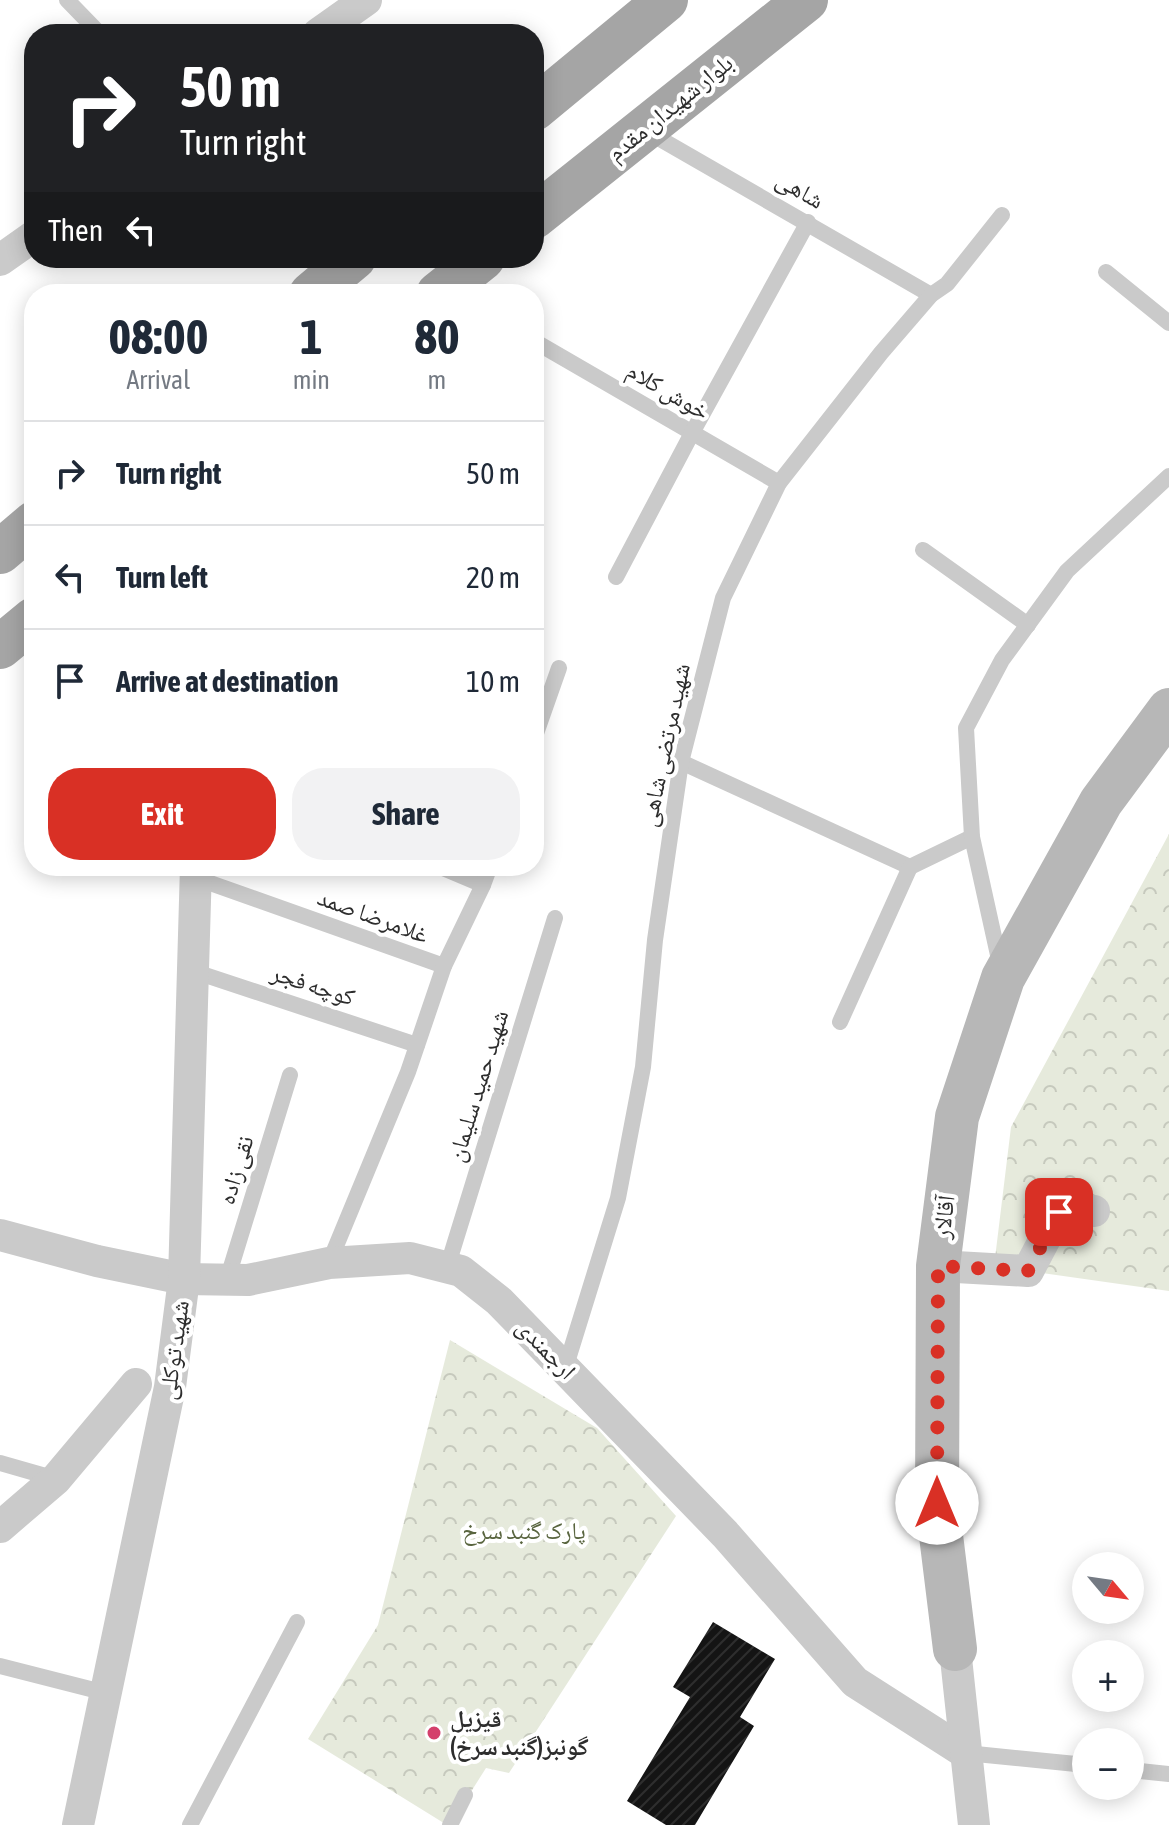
<!DOCTYPE html>
<html lang="en">
<head>
<meta charset="utf-8">
<style>
	body { margin:0; font-family:"Asap Condensed","Noto Naskh Arabic",sans-serif; background:#f2f2f3; color:#1f2937; height:100vh; display:flex; flex-direction:column; font-size:30px; white-space:nowrap }
	* { box-sizing:border-box; margin:0 }
	p { font-size:26px; color:#747a83 }
	.icon { flex:none; width:44px; height:44px; fill:none; stroke:currentColor; stroke-width:2; stroke-linecap:round; stroke-linejoin:round }
	.map { position:relative; flex:1; overflow:hidden }
	.panel { position:absolute; left:24px; top:284px; width:520px; height:592px; display:flex; flex-direction:column; background:#fff; border-radius:32px; box-shadow:0 4px 20px #0003 }
	.panel>* { flex:none }
	.top-card { position:absolute; left:24px; top:24px; width:520px; height:244px; border-radius:32px; box-shadow:0 4px 20px #0003; background:#202124; color:#fff; overflow:hidden }
	.needle { width:52px; rotate:119deg }
	.tools { position:absolute; left:1072px; top:1552px; display:grid; gap:16px }
	.tools a { display:grid; place-items:center; width:72px; height:72px; border-radius:50%; background:#fff; box-shadow:0 4px 20px #0003; font-size:40px }
	.pin { position:absolute; display:grid; place-items:center; width:68px; height:68px; color:#fff; margin:-34px; border-radius:16px; box-shadow:0 4px 12px #0006 }
	.me { position:absolute; width:88px; margin:-44px; rotate:0deg; stroke-linejoin:round; filter:drop-shadow(0 0 6px #0008) }
	.turn { display:flex; align-items:center; gap:28px; height:168px; padding:0 24px; font-size:36px }
	.turn .icon { width:104px; height:104px; stroke-width:2.5 }
	.turn b { display:block; font-size:56px; line-height:68px }
	.then { display:flex; align-items:center; height:76px; padding:0 24px; background:#0003; gap:16px; font-size:30px }
	.eta { display:flex; justify-content:space-evenly; align-items:center; height:136px; text-align:center }
	.eta b { font-size:48px; font-weight:700; line-height:56px }
	.primary-button { display:flex; gap:16px; margin-top:auto; padding:16px 24px }
	.primary-button a { flex:1; height:92px; border-radius:32px; background:#d93025; color:#fff; font-size:32px; font-weight:700; line-height:92px; text-align:center }
	.primary-button a+a { background:#f2f2f3; color:#1f2937 }
	ul { padding:0; list-style:none }
	li { display:flex; align-items:center; gap:24px; height:104px; padding:0 24px; border-top:2px solid #e0e1e3 }
	li div { flex:1 }
	li b { display:block; font-size:30px }
	li em { font-style:normal }
	.map>svg:first-child { display:block }
</style>
</head>
<body>
<div class="map">
<svg width="1169" height="1825" viewBox="0 0 1169 1825">
	<defs>
		<pattern id="park-crowns" width="20" height="18" patternUnits="userSpaceOnUse" patternTransform="scale(2)"><rect width="20" height="18" fill="#e6eadc"/><path d="M2 6a3 3 0 1 1 6 0M12 15a3 3 0 1 1 6 0" fill="none" stroke="#c6c9bd"/></pattern>
		<pattern id="building-hatch" width="6" height="6" patternUnits="userSpaceOnUse" patternTransform="scale(2)"><rect width="6" height="6" fill="#141414"/><path d="M-1 1l2-2M0 6l6-6M5 7l2-2" fill="none" stroke="#2e2e2e"/></pattern>
	</defs>
	<rect width="100%" height="100%" fill="#fff"/>
	<!-- park -->
	<g fill="url(#park-crowns)">
		<polygon points="1169,834 1169,1291 1028,1271 992,1283 1011,1127"/>
		<polygon points="450,1340 597,1428 676,1516 509,1773 486,1768 450,1825 447,1825 308,1739 378,1625"/>
	</g>
	<!-- building -->
	<polygon fill="url(#building-hatch)" points="713,1622 775,1659 740,1717 754,1726 695,1825 666,1825 627,1801 690,1697 673,1687"/>
	<g fill="none" stroke-linecap="round" stroke-linejoin="round">
		<!-- lane -->
		<g stroke="#cacaca" stroke-width="16">
			<polyline points="67,0 100,34"/>
			<polyline points="648,132 931,295"/>
			<polyline points="1106,272 1169,323"/>
			<polyline points="534,341 779,483"/>
			<polyline points="923,550 1028,625"/>
			<polyline points="616,577 692,433 808,222"/>
			<polyline points="534,739 559,668"/>
			<polyline points="681,762 910,867 972,837 1000,964"/>
			<polyline points="972,837 966,728 1002,660 1067,571 1169,476"/>
			<polyline points="438,866 483,885"/>
			<polyline points="196,878 444,966"/>
			<polyline points="193,971 417,1045"/>
			<polyline points="840,1022 910,867"/>
			<polyline points="329,1263 408,1072 444,966 483,885 490,866"/>
			<polyline points="447,1268 555,918"/>
			<polyline points="227,1280 290,1075"/>
			<polyline points="565,1369 618,1198 643,1067 655,940 681,762 723,598 779,483 881,353 931,295 947,284 1002,215"/>
			<polyline points="0,1463 56,1479"/>
			<polyline points="0,1666 106,1693"/>
			<polyline points="966,1753 1086,1765"/>
			<polyline points="1130,1770 1169,1774"/>
			<polyline points="190,1825 297,1622"/>
			<polyline points="450,1825 465,1795"/>
		</g>
		<!-- street -->
		<g stroke="#cacaca" stroke-width="32">
			<polyline points="318,34 366,0"/>
			<polyline points="0,260 34,236"/>
			<polyline points="0,1235 97,1261 184,1279 248,1280 329,1263 410,1258 461,1271 499,1301 725,1534 855,1682 966,1753"/>
			<polyline points="938,1266 1028,1271 1059,1212 1094,1211"/>
			<polyline points="0,1527 56,1479 136,1384"/>
			<polyline points="955,1649 974,1825"/>
			<polyline points="78,1825 170,1387 184,1279 196,866"/>
		</g>
		<!-- secondary -->
		<polyline stroke="#b7b7b7" stroke-width="44" points="955,1649 937,1503 938,1266 957,1117 1003,978 1101,802 1169,710"/>
		<!-- primary -->
		<g stroke="#a5a5a5" stroke-width="44">
			<polyline points="534,109 666,0"/>
			<polyline points="534,217 806,0"/>
			<polyline points="311,294 354,258"/>
			<polyline points="438,294 483,258"/>
			<polyline points="0,552 34,523"/>
			<polyline points="0,647 34,619"/>
		</g>
	</g>
	<g fill="none" stroke-linecap="round" stroke-linejoin="round">
		<!-- route -->
		<polyline stroke="#d93025" stroke-width="14" stroke-dasharray="0 25.2" points="937,1503 938,1266 1028,1271 1059,1212"/>
	</g>
	<!-- markers -->
	<circle fill="#d4406c" stroke="#fff" stroke-width="3" cx="434" cy="1733" r="8"/>
	<g text-anchor="middle" stroke-width="8" stroke-linejoin="round" paint-order="stroke">
		<!-- street labels -->
		<g font-size="24" fill="#2d2d2d" stroke="#fff">
			<text transform="translate(670 108) rotate(-39)" y="8">بلوار شهیدان مقدم</text>
			<text transform="translate(800 190) rotate(30)" y="8">شاهی</text>
			<text transform="translate(668 391) rotate(30)" y="8">خوش کلام</text>
			<text transform="translate(665 745) rotate(-78)" y="8">شهید مرتضی شاهی</text>
			<text transform="translate(373 916) rotate(20)" y="8">غلامرضا صمد</text>
			<text transform="translate(313 985) rotate(18)" y="8">كوچه فجر</text>
			<text transform="translate(478 1086) rotate(-73)" y="8">شهید حمید سلیمان</text>
			<text transform="translate(236 1170) rotate(-73)" y="8">نقی زاده</text>
			<text transform="translate(944 1217) rotate(-83)" y="8">آقالار</text>
			<text transform="translate(546 1349) rotate(46)" y="8">ارجمندی</text>
			<text transform="translate(174 1350) rotate(-82)" y="8">شهید توکلی</text>
		</g>
		<!-- park labels -->
		<g font-size="24" fill="#59653f" stroke="#fff">
			<text x="524" y="1539">پارک گنبد سرخ</text>
		</g>
		<!-- poi labels -->
		<g font-size="24" font-weight="bold" fill="#2d2d2d" stroke="#fff" text-anchor="start">
			<text x="450" y="1727">قیزیل<tspan x="450" dy="28">گونبز(گنبد سرخ)</tspan></text>
		</g>
	</g>
</svg>
<div class="tools">
<a><svg class="needle" viewBox="-14 -14 28 28"><path d="M0-13l5 13h-10z" fill="#e53935"/><path d="M0 13l5-13h-10z" fill="#747a83"/></svg></a>
<a>+</a>
<a>−</a>
</div>
<div class="pin" style="left:1059px;top:1212px;background:#d93025"><svg class="icon" aria-label="arrive" viewBox="0 0 24 24"><path d="M6 21V4h12l-3 4 3 4H6"/></svg></div>
<svg class="me" style="left:937px;top:1503px" viewBox="-20 -20 40 40"><circle r="19" fill="#fff"/><path d="M0-13L10 11 0 6-10 11z" fill="#d93025"/></svg>
<div class="top-card">
<div class="turn"><svg class="icon" aria-label="right" viewBox="0 0 24 24"><path d="M7 20v-9h11M14 6l5 5-5 5"/></svg><div><b>50 m</b>Turn right</div></div>
<div class="then">Then<svg class="icon" aria-label="left" viewBox="0 0 24 24"><path d="M17 20v-9H6M10 6l-5 5 5 5"/></svg></div>
</div>
<section class="panel">
<div class="eta">
<div><b>08:00</b><p>Arrival</p></div>
<div><b>1</b><p>min</p></div>
<div><b>80</b><p>m</p></div>
</div>
<ul>
<li><svg class="icon" aria-label="right" viewBox="0 0 24 24"><path d="M7 20v-9h11M14 6l5 5-5 5"/></svg><div><b>Turn right</b></div><em>50 m</em></li>
<li><svg class="icon" aria-label="left" viewBox="0 0 24 24"><path d="M17 20v-9H6M10 6l-5 5 5 5"/></svg><div><b>Turn left</b></div><em>20 m</em></li>
<li><svg class="icon" aria-label="arrive" viewBox="0 0 24 24"><path d="M6 21V4h12l-3 4 3 4H6"/></svg><div><b>Arrive at destination</b></div><em>10 m</em></li>
</ul>
<div class="primary-button"><a>Exit</a><a>Share</a></div>
</section>
</div>
</body>
</html>
